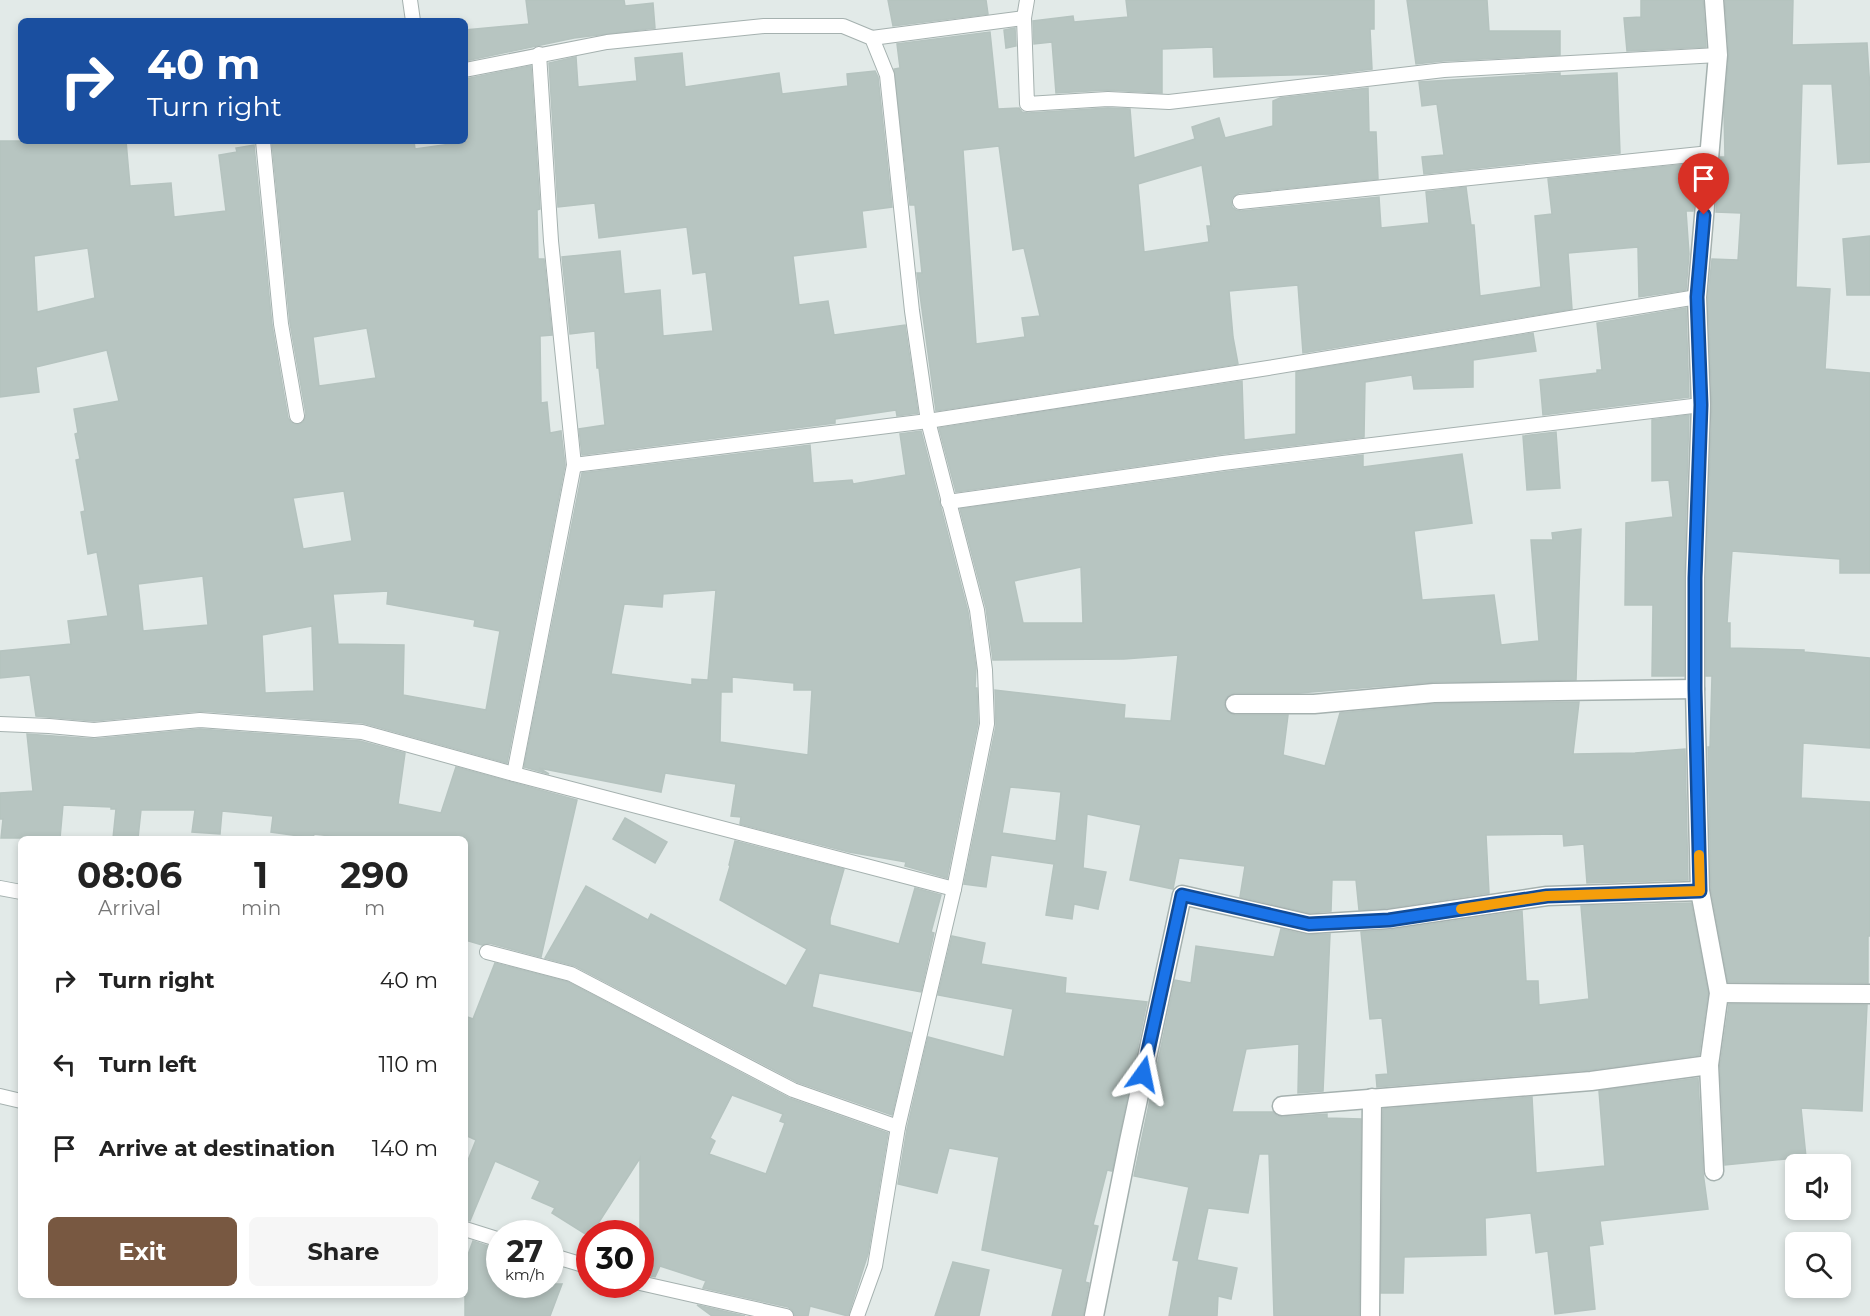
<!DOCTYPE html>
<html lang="en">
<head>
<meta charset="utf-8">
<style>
	body { margin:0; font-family:Montserrat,sans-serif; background:#f6f6f6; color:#222; height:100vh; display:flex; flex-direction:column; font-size:22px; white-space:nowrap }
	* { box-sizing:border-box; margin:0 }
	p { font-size:20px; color:#767676 }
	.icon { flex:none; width:33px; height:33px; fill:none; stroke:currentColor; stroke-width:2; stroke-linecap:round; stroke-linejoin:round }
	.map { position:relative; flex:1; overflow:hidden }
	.side { position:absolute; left:18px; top:836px; width:450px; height:462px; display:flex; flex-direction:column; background:#fff; border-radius:9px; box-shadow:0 3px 9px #0003 }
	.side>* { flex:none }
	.guide { position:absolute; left:18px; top:18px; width:450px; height:126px; border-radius:9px; box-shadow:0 3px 9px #0003; background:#1a4fa0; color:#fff; overflow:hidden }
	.fabs { position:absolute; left:1785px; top:1154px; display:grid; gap:12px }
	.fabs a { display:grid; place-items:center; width:66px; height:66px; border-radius:9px; background:#fff; box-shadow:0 3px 9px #0003; font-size:30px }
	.speed { position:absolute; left:486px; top:1220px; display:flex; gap:12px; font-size:30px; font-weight:700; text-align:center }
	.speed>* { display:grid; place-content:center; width:78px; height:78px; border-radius:50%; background:#fff; box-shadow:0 3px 9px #0003; line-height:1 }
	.speed small { font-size:15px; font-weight:400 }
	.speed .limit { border:9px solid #d22; background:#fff; color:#111 }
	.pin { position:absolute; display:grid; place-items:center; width:51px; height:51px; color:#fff; margin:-62px -26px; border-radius:50% 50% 50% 0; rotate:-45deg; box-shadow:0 0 6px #0007 }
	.pin .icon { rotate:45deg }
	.me { position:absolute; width:66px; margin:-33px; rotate:12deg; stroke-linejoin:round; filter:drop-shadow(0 0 4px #0008) }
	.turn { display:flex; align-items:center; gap:21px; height:126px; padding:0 30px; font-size:27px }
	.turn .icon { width:78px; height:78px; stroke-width:2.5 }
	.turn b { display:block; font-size:42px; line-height:51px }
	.eta { display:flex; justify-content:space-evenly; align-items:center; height:102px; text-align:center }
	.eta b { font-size:36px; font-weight:700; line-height:42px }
	.cta { display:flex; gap:12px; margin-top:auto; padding:12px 30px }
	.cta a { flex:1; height:69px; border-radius:9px; background:#785841; color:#fff; font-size:24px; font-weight:700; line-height:69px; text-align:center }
	.cta a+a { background:#f6f6f6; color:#222 }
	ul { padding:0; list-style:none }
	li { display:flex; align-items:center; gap:18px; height:84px; padding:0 30px }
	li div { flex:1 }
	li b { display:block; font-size:22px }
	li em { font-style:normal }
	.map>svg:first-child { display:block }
</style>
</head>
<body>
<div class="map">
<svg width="1870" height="1316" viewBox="0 0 1870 1316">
	<rect width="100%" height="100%" fill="#e2eae8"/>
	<!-- building -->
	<g fill="#b7c5c1" stroke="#b5c3bf" stroke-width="1.5" fill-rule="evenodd">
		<polygon points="526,0 624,0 625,6 653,3 655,28 574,38 465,61 465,30 529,24"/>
		<polygon points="888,0 986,0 988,14 893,26"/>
		<polygon points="1126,0 1374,0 1374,29 1370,29 1372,69 1332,74 1214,77 1213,47 1162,49 1162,93 1107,90 1056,93 1052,42 1034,44 1033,21 1073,16 1074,22 1128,17"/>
		<polygon points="1407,0 1487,0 1489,31 1560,31 1560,55 1443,61 1416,64"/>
		<polygon points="1641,0 1703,0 1706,47 1627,51 1624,18 1641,17"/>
		<polygon points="1725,0 1793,0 1792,45 1867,43 1870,89 1870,162 1838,164 1832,84 1802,84 1796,287 1830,289 1825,369 1870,373 1870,573 1840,573 1840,559 1732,551 1727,623 1730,623 1730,648 1804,650 1804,652 1870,658 1870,748 1803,743 1801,798 1870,802 1870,936 1868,936 1868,983 1728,982 1711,890 1708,747 1710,747 1712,676 1706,676 1706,578 1712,405 1708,297 1712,259 1738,260 1741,213 1716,212 1720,157 1725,157 1724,112 1729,54"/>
		<polygon points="1015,28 1016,46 1006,48 1004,30"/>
		<path d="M990 32 998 109 1019 108 1022 112 1028 113 1108 108 1130 109 1134 158 1195 139 1192 127 1219 118 1225 138 1273 126V101L1280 98 1368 88 1369 132H1376L1378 179 1239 193 1232 198V207L1236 210 1241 211 1379 197 1381 228 1429 223 1426 192 1466 187 1471 225H1474L1480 296 1541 287 1535 216 1552 214 1548 179 1697 163 1693 211H1686L1689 254 1686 290 1639 297 1638 247 1568 253 1572 309 1303 353 1298 285 1229 291 1233 337 1238 364 936 411 917 273H922L915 205H910L894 69 900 68 897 44ZM999 146 1013 250 1024 248 1040 316 1022 318 1025 337 976 344 963 150ZM1202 165 1211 226H1207L1209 242 1144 252 1138 184Z"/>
		<polygon points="682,53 685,87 779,73 782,94 848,86 847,74 875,71 878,77 892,207 862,211 866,247 793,256 799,305 828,301 834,335 905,325 918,413 897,416 896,410 835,419 835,423 582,455 579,429 605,425 599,368 597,368 595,331 570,334 562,257 620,251 624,294 660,290 663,336 713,331 706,272 693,274 687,227 599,238 595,203 558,207 549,63 576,57 578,87 637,81 635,58"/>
		<path d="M531 66 540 209 537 210 538 259H544L552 335 540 336 541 403 547 402 550 433 561 431 565 465 507 763 363 723 200 711 94 721 36 716 30 675 0 678V651L71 644 68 621 108 616 97 552 88 554 81 512 85 511 76 460 80 459 75 434 78 433 74 409 119 401 107 350 36 367 39 392 0 397V141H126L130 186 171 183 174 217 226 211 219 155 237 152 236 148 254 145 272 325 288 418 291 422 298 425 303 422 306 414 290 323 272 143 292 141H414L415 149 465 142V79ZM88 248 95 298 37 312 34 256ZM367 328 376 378 319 386 313 337ZM344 491 352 541 303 549 293 498ZM203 576 208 625 143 631 138 584ZM388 591 387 604 475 620 474 626 500 631 486 710 403 695 404 645 338 644 333 594ZM312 626 314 691 265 693 262 635Z"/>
		<polygon points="1560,73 1560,76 1617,73 1620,153 1424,174 1422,157 1444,155 1437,104 1422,106 1419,82"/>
		<polygon points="1870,236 1870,295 1847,295 1843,239"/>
		<polygon points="1686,308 1689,397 1543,415 1540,380 1597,373 1597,370 1602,370 1597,323"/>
		<polygon points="1533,333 1536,351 1473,360 1473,387 1414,389 1412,375 1365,382 1364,437 1222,454 956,492 939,428 1242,381 1244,440 1296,434 1296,372"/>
		<polygon points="1689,415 1684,578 1684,676 1652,676 1653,605 1625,605 1626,523 1673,517 1669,480 1652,481 1652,420"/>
		<path d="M921 431 968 612 976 668 975 688H977L978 723 947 878 905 866 906 862 849 852 740 824 741 817 731 816 736 784 665 773 661 792 539 768 549 774 524 767 582 473 810 445 813 483 852 480 853 484 906 475 900 434ZM716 590 708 680 692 679V685L611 674 624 604 662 607 663 594ZM732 677 794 683V690H812L808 755 720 742 721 692H732Z"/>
		<polygon points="1556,432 1560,488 1527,490 1523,436"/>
		<path d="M1462 454 1472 523 1414 531 1422 600 1494 595 1501 645 1539 641 1531 540H1553L1552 533 1581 529 1576 680 1434 682 1299 693H1235L1230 694 1226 698 1224 703 1225 709 1229 713 1235 715H1288L1283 755 1325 766 1340 713 1435 704 1579 702 1573 754 1635 753 1685 749 1688 880 1587 883 1584 844 1564 846 1563 834 1486 835 1489 893 1388 908 1359 910 1356 880H1332L1331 911 1310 913 1240 897 1245 866 1179 858 1173 889 1130 880 1141 825 1087 814 1083 868 1106 872 1098 909 1074 904 1072 919 1046 915 1054 864 991 855 986 887 964 884 996 726 995 690 1125 705 1124 718 1171 721 1178 655 1124 659 993 660 986 608 960 509 1224 472 1363 455V467ZM1081 567 1083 623H1023L1014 581ZM1010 787 1061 792 1056 841 1002 833Z"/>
		<polygon points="200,729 360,741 405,753 398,804 441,813 456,767 577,800 541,957 489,943 482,945 465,940 465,838 347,838 314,834 313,838 271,832 273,816 222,811 220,834 192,832 195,810 141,810 138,838 113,838 116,809 111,809 111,807 63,805 60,838 1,838 3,819 0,819 0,793 33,791 27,734 95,739"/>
		<polygon points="625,818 667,842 655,863 613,839"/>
		<polygon points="735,841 844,869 830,918 830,925 899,944 915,888 941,895 931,932 934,933 921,992 819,973 812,1007 911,1033 892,1115 797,1082 575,966 545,958 586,886 648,920 651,914 786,986 807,949 720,900 730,866 729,865"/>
		<polygon points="1691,903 1708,993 1699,1055 1590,1070 1377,1087 1376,1075 1388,1074 1382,1018 1370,1019 1361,932 1391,930 1522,911 1526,981 1538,981 1539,1005 1589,999 1581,906"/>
		<polygon points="1281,929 1307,935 1330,934 1323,1091 1298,1093 1299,1044 1246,1049 1232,1112 1273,1112 1277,1116 1283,1117 1327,1114 1327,1118 1361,1119 1359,1316 1274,1316 1269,1154 1259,1154 1248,1213 1208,1208 1197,1260 1237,1268 1231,1299 1218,1296 1217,1316 1169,1316 1179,1261 1173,1260 1189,1187 1134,1176 1175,980 1191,983 1196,946 1274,957"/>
		<polygon points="952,936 985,943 981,964 1066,978 1065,993 1147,1002 1112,1171 1107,1170 1093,1225 1098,1226 1085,1282 1089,1283 1083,1316 1052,1316 1063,1269 982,1250 999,1157 949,1148 937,1193 898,1184 907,1129 928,1037 1004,1057 1013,1009 938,995"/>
		<path d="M495 963 568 982 789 1098 888 1133 868 1254 848 1316 810 1306 808 1316H795L792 1310 788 1307 703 1288 706 1281 660 1266 655 1277 640 1274V1158L592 1233H590V1237L552 1213 555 1208 532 1198 540 1181 495 1161 470 1221 465 1220V1168L476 1140 465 1135V1016L473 1019ZM732 1095 783 1114 780 1121 785 1123 766 1174 709 1154 715 1141 710 1138Z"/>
		<polygon points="1729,1004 1867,1005 1862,1111 1801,1108 1806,1157 1725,1165 1720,1066"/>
		<polygon points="1698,1078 1703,1172 1708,1209 1600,1221 1603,1244 1589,1246 1595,1309 1555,1314 1548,1251 1536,1253 1531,1213 1485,1218 1486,1255 1404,1257 1403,1293 1381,1293 1383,1109 1532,1097 1536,1173 1605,1166 1599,1091"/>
		<polygon points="473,1241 500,1250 500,1284 562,1284 550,1316 465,1316 465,1263"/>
		<polygon points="953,1262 989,1270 979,1316 935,1316"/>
		<polygon points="697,1305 745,1316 712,1316"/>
	</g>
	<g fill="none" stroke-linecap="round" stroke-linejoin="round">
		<defs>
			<g id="lane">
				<polyline points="410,0 413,21"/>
				<polyline points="1027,0 1024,18 1027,104 1108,99 1169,102 1444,70 1718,55"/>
				<polyline points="872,38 1024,18"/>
				<polyline points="465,70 607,42 764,26 843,26 872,38 887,75 912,311 928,421 977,610 985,670 987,724 954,889 898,1127 875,1266 857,1316"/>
				<polyline points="263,141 281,324 297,416"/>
				<polyline points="1240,202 1710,153"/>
				<polyline points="574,465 928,421 1268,368 1697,297"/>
				<polyline points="948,502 1223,463 1701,405"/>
				<polyline points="0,724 49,726 94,730 200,720 362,732 514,774 954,889"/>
				<polyline points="514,774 574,465 551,241 539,54"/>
				<polyline points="0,888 21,892"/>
				<polyline points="487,952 571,974 793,1090 898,1127"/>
				<polyline points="0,1096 21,1101"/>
				<polyline points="465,1229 500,1240"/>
				<polyline points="550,1255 590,1267"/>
				<polyline points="640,1283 786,1316"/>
			</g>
			<g id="street">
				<polyline points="1714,0 1718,55 1697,297 1701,405 1695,578 1695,689 1700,891 1719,993 1709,1065 1714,1171"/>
				<polyline points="1235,704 1314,704 1434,693 1695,689"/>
				<polyline points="1719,993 1870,994"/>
				<polyline points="1282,1106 1591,1081 1709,1065"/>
				<polyline points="1094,1316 1129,1141 1182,895 1309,924 1389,919 1547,896 1700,891"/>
				<polyline points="1370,1316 1372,1098"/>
			</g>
		</defs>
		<!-- lane casing -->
		<use href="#lane" stroke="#a5b1af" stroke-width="16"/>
		<!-- street casing -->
		<use href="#street" stroke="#a5b1af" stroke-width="21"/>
		<!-- lane -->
		<use href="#lane" stroke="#fff" stroke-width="14"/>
		<!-- street -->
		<use href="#street" stroke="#fff" stroke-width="18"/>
	</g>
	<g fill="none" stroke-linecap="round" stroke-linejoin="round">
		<defs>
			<polyline id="route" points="1143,1074 1182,895 1309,924 1389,920 1547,896 1700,891 1695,689 1695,578 1701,405 1697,297 1704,215"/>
		</defs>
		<!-- route casing -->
		<use href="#route" stroke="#114b97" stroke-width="15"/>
		<!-- route -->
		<use href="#route" stroke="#1a73e8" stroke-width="10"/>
		<!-- slow -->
		<polyline stroke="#f59e0b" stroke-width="10" points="1461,909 1547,896 1700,891 1699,855"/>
	</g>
</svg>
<div class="fabs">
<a><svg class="icon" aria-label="sound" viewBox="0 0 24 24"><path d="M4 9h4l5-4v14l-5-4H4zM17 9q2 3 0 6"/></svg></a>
<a><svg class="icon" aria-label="search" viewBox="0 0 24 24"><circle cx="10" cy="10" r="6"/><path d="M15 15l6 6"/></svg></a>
</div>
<div class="speed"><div>27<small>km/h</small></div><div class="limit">30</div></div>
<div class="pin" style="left:1704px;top:215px;background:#d93025"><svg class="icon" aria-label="arrive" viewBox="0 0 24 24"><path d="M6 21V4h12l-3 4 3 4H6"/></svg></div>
<svg class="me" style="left:1143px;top:1074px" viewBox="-20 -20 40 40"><path d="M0-17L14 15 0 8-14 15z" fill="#1a73e8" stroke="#fff" stroke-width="4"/></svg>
<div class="guide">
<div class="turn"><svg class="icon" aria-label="right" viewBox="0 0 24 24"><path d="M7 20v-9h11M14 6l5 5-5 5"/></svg><div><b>40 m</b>Turn right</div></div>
</div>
<section class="side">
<div class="eta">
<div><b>08:06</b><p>Arrival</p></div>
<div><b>1</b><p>min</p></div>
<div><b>290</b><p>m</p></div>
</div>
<ul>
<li><svg class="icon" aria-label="right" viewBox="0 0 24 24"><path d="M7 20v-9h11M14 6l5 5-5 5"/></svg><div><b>Turn right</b></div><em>40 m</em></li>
<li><svg class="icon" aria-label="left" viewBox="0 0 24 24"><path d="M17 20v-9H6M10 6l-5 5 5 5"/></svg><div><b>Turn left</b></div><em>110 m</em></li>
<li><svg class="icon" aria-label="arrive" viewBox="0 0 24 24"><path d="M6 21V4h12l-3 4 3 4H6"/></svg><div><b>Arrive at destination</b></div><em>140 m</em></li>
</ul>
<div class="cta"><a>Exit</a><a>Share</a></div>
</section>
</div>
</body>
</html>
